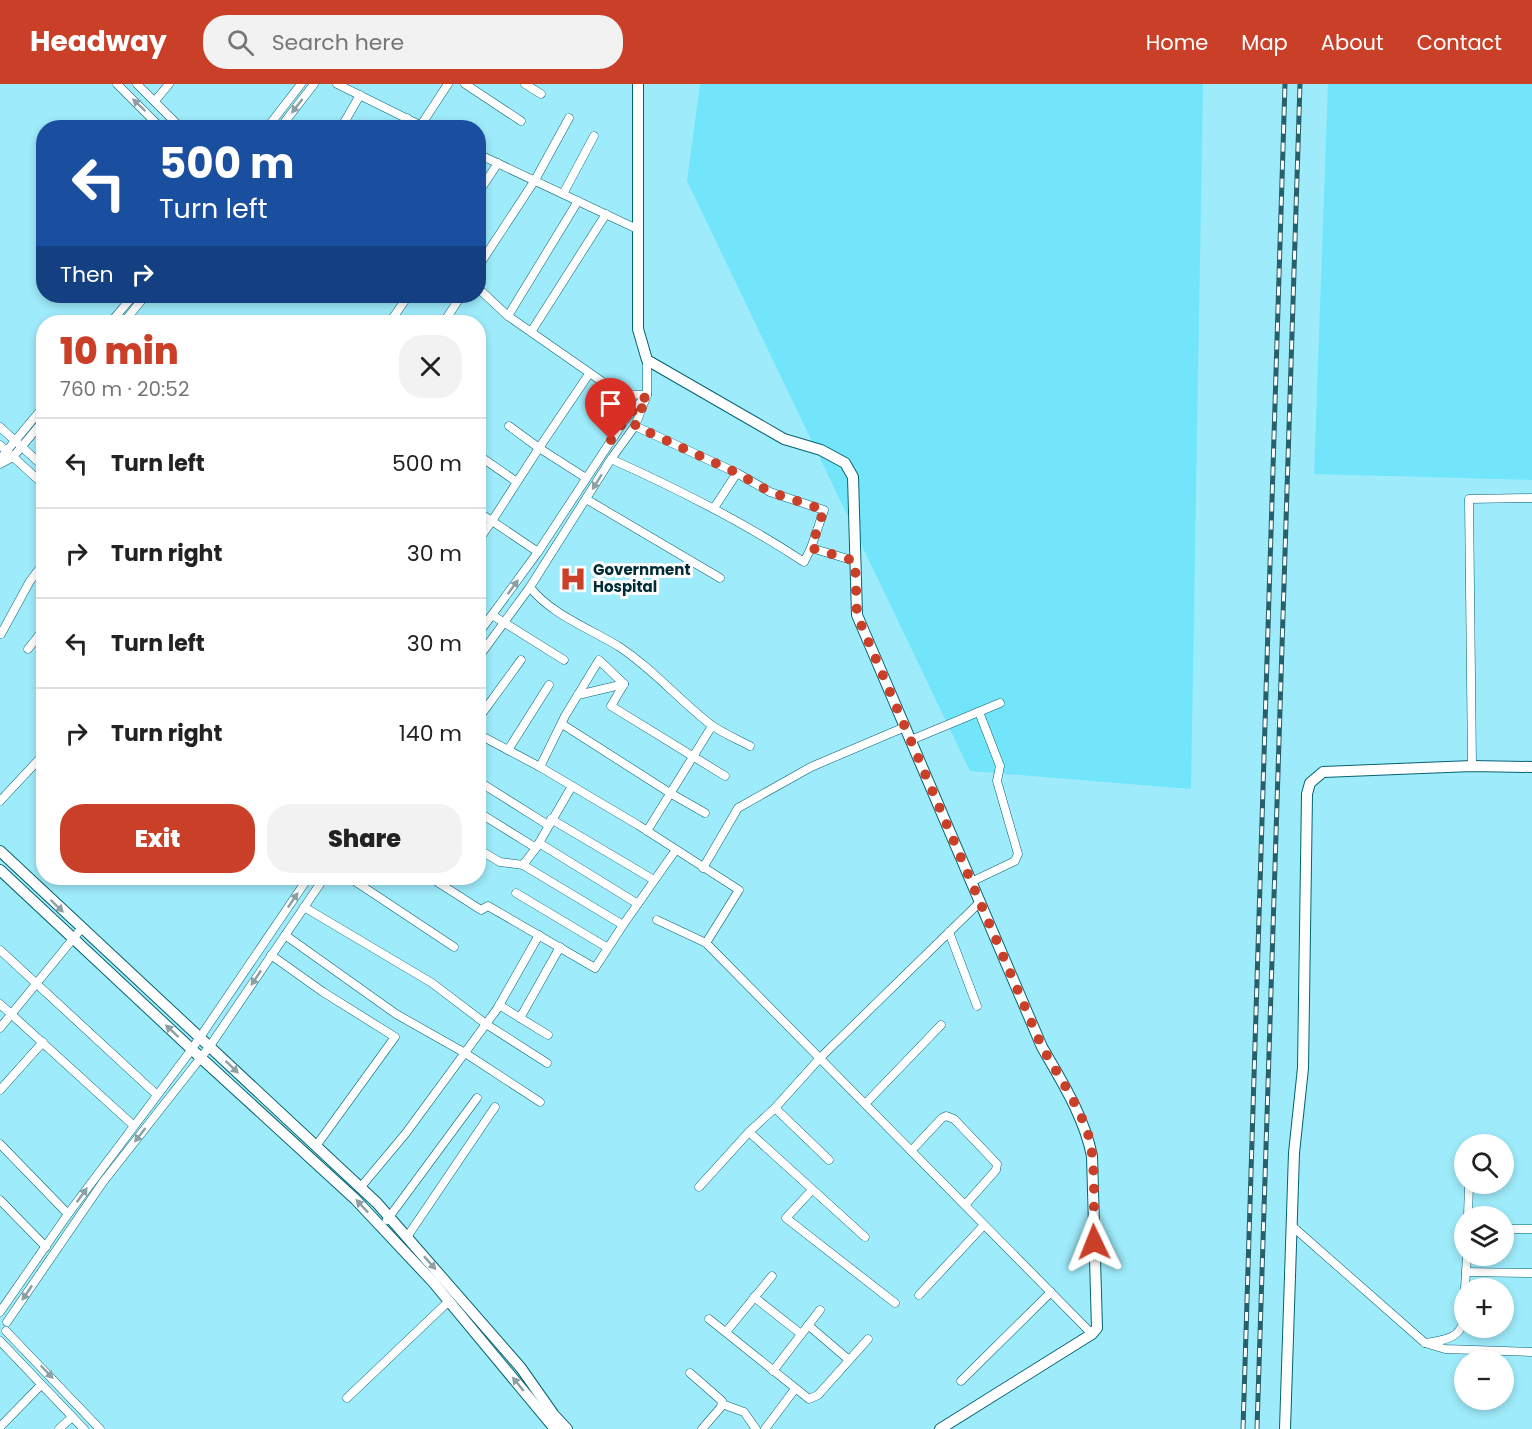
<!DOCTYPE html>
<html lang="en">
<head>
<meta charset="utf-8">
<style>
	body { margin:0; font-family:Poppins,sans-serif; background:#f2f2f2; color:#222; height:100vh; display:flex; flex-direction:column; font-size:22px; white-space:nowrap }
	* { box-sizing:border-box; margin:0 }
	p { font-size:20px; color:#767676 }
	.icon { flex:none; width:33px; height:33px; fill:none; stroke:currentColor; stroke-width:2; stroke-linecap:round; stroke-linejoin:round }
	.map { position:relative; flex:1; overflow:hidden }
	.side { position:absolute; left:36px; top:231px; width:450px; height:570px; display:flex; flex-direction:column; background:#fff; border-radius:24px; box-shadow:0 3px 9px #0003 }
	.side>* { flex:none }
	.banner { position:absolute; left:36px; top:36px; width:450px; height:183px; border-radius:24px; box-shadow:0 3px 9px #0003; background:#1a4fa0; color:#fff; overflow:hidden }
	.fabs { position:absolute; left:1454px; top:1050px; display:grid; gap:12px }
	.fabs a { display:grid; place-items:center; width:60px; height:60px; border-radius:50%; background:#fff; box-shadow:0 3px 9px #0003; font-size:30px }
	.pin { position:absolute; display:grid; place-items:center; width:51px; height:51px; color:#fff; margin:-62px -26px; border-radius:50% 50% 50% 0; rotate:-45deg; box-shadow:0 0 6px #0007 }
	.pin .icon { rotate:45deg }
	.me { position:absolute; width:66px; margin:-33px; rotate:358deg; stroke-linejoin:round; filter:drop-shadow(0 0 4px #0008) }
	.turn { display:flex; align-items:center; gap:21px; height:126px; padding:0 24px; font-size:27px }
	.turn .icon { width:78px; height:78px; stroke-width:2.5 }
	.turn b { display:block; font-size:42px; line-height:51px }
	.then { display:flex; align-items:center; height:57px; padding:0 24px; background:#0003; gap:12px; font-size:22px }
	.round { display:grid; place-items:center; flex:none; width:63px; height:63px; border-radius:24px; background:#f2f2f2 }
	.head { display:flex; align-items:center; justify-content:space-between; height:102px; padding:0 24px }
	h1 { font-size:36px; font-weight:800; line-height:45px; color:#ca3f27 }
	.cta { display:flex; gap:12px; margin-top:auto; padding:12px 24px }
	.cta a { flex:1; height:69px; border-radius:24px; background:#ca3f27; color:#fff; font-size:24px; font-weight:800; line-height:69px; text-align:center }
	.cta a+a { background:#f2f2f2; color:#222 }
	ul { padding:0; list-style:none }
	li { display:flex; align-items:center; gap:18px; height:90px; padding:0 24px; border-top:2px solid #e0e0e0 }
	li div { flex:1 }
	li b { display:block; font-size:22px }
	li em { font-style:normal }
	header { display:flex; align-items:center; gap:36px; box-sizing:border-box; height:84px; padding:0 30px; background:#ca3f27; color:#fff }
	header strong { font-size:28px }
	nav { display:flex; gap:33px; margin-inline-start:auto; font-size:21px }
	.search { width:420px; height:54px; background:#f2f2f2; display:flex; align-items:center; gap:15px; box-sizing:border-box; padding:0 21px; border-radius:24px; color:#767676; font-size:22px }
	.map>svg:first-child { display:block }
</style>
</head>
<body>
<header>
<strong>Headway</strong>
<div class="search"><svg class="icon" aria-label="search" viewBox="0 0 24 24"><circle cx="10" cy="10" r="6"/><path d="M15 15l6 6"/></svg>Search here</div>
<nav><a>Home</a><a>Map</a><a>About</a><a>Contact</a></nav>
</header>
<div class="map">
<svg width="1532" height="1345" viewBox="0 0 1532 1345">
	<rect width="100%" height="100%" fill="#9eebfb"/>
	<!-- built -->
	<g fill="#73e5fb">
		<polygon points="700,0 1203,0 1191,705 970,687 687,97"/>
		<polygon points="1328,0 1532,0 1532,396 1314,390"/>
	</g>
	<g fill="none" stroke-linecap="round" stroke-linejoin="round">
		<defs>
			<g id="street">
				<polyline points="117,0 161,44"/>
				<polyline points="137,0 181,44"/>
				<polyline points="337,0 426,44"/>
				<polyline points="465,0 521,37"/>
				<polyline points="525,0 541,10"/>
				<polyline points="155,17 169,0"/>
				<polyline points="421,41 448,0"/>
				<polyline points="267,44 301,0"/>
				<polyline points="280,44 314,0"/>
				<polyline points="341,44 360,11"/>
				<polyline points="400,44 407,34"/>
				<polyline points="478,70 637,145"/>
				<polyline points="478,109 498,79"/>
				<polyline points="563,110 594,52"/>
				<polyline points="478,183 535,96 569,34"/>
				<polyline points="478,204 508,232 531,248 606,130"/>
				<polyline points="508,232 578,117"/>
				<polyline points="111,238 133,212"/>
				<polyline points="124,238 145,212"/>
				<polyline points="390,238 408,212"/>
				<polyline points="444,238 461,212"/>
				<polyline points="531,248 620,310 647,311"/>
				<polyline points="509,342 539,364 589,290"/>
				<polyline points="635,342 737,389 770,408 824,426 811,464 855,477"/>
				<polyline points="0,343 44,383"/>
				<polyline points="0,361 44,401"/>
				<polyline points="478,371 517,398"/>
				<polyline points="0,375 44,322"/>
				<path d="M611 375C678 405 742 437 804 478L811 464"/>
				<polyline points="0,380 13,373 44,336"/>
				<polyline points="586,415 720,494"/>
				<polyline points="714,424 737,389"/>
				<polyline points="478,428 492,437 478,457"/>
				<polyline points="538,468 492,437 539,364 586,394"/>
				<path d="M530 503C549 529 590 545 618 562 652 584 678 615 710 640 722 649 737 655 750 662"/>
				<polyline points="492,531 564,576"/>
				<polyline points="1,550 30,497 44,479"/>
				<polyline points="478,550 538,468 624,337 644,314"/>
				<polyline points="28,565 44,545"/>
				<polyline points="478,574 530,503 611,375 635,342 647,311 647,276"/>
				<polyline points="578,611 624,600"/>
				<polyline points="478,635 521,576"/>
				<polyline points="562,640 670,709 705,729"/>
				<polyline points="478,650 540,683 638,741 739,806 706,859"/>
				<polyline points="911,656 1000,619"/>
				<polyline points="508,666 549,601"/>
				<polyline points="1472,682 1469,415 1532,414"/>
				<polyline points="540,683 565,632 599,576 624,600 611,622 725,692"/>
				<polyline points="478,697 548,741"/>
				<polyline points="0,717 44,670"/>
				<polyline points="478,728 536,764"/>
				<polyline points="551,735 654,796"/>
				<polyline points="647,747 712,642"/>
				<polyline points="539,759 638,820"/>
				<polyline points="478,765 500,778 523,781"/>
				<polyline points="703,784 738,724 811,683 905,643"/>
				<polyline points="350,794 454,863"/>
				<polyline points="431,794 481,826 488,822 595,884 623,841 523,781 536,764 572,702"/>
				<polyline points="971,798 1015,777 1018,770 997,697 1000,682 979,628"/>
				<polyline points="516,809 608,864"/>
				<polyline points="304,823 432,899 486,940 547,979"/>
				<polyline points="657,836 706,859 1092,1250"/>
				<polyline points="623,841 675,767"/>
				<polyline points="949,848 977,922"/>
				<polyline points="285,851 396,930 465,969 540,1018"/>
				<polyline points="0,866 156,1010"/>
				<polyline points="271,871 323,908 395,953 316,1062"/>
				<polyline points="0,920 133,1041"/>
				<polyline points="499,921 548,951"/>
				<polyline points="520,934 560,863"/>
				<polyline points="0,944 81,845"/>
				<polyline points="0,1006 43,958"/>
				<polyline points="865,1020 941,941"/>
				<polyline points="775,1024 829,1076"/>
				<polyline points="749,1048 865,1153"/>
				<polyline points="0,1060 68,1130"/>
				<polyline points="911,1067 942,1034 946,1032 954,1035 997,1080 996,1086 965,1121"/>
				<polyline points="699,1103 749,1048 775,1024 820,974 980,818"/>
				<polyline points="360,1104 406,1049 497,925 539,851"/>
				<polyline points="812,1106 786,1134 895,1219"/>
				<polyline points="0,1116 46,1163"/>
				<polyline points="1468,1132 1469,1100"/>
				<polyline points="387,1136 477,1014"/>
				<polyline points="1292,1142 1425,1259 1445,1265 1532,1268"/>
				<polyline points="1503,1145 1532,1145"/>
				<polyline points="407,1153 495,1023"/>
				<polyline points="1466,1188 1532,1189"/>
				<polyline points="1465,1204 1467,1172"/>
				<polyline points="919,1211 984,1141"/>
				<polyline points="754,1213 801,1250"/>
				<polyline points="0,1228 68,1130 192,965 308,794"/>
				<polyline points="709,1235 809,1315 818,1311 868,1255"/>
				<polyline points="7,1238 103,1098 210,962 324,794"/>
				<polyline points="808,1241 849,1276"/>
				<polyline points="6,1247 100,1345"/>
				<polyline points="726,1248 772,1192"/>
				<polyline points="0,1257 84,1345"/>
				<path d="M1425 1259C1443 1256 1459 1256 1464 1236"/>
				<polyline points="773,1287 820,1226"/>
				<polyline points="690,1289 722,1317 721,1323 702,1345"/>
				<polyline points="961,1297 1051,1208"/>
				<polyline points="347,1314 449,1217"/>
				<polyline points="722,1320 744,1328 756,1345"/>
				<polyline points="0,1343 41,1301"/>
				<polyline points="59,1345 72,1333"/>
				<polyline points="765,1345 795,1305"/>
			</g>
			<g id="secondary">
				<path d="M638 0V245L647 276 784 355 821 366 845 379 853 393 857 531 1042 963C1062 998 1084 1032 1092 1072L1097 1244 1092 1250 940 1345"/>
				<polyline points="0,767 377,1119 521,1284 554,1331 567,1345"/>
				<polyline points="0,786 200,973 355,1115 433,1198 555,1345"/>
				<polyline points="1285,1345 1294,1069 1303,984 1307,710 1310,699 1323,688 1472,682 1532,683"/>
			</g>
		</defs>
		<!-- street casing -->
		<use href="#street" stroke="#056371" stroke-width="9"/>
		<!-- secondary casing -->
		<use href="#secondary" stroke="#056371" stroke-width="12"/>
		<!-- street -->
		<use href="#street" stroke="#fff" stroke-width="8"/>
		<!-- secondary -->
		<use href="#secondary" stroke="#fff" stroke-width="10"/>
		<defs>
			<g id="rail">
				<polyline points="1243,1345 1285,0"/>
				<polyline points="1257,1345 1300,0"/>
			</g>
		</defs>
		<!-- rail casing -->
		<use href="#rail" stroke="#295f69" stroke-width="5"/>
		<!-- rail -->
		<use href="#rail" stroke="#fdfdfd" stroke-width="3" stroke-dasharray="9" stroke-linecap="butt"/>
	</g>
	<!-- one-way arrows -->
	<defs><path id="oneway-solid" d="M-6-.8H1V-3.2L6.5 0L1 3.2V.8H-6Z" transform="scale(1.5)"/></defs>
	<g fill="#8ca0a4">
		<use href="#oneway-solid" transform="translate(139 21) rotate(-136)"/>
		<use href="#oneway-solid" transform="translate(297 22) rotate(128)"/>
		<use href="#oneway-solid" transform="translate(597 398) rotate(122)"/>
		<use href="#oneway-solid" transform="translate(513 503) rotate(-54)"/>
		<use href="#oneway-solid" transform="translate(293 816) rotate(-56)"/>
		<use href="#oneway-solid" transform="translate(57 822) rotate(44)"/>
		<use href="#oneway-solid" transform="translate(256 894) rotate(124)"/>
		<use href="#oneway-solid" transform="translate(172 947) rotate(-137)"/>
		<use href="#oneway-solid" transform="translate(232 983) rotate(44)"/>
		<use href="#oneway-solid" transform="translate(140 1051) rotate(128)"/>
		<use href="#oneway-solid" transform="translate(82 1111) rotate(-54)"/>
		<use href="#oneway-solid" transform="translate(362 1122) rotate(-133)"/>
		<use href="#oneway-solid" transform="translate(430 1179) rotate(48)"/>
		<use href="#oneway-solid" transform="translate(27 1209) rotate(124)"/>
		<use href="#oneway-solid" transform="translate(47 1288) rotate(46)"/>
		<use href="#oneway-solid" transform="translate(518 1300) rotate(-129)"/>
	</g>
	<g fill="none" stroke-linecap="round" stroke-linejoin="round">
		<!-- route -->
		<path stroke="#ca3f27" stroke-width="10" stroke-dasharray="0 18" d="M611 356 624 337 647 311 635 342 737 389 770 408 824 426 811 464 855 477 857 531 1042 963C1058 991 1078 1020 1088 1050 1097 1080 1093 1126 1094 1158"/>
	</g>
	<!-- icons -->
	<defs>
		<symbol id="hospital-bare" viewBox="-9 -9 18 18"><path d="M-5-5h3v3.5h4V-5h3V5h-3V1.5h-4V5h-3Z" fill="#ca3f27" stroke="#fdfdfd" stroke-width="2.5" paint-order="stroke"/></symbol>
	</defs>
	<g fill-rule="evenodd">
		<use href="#hospital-bare" x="554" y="476" width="38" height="38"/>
	</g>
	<g text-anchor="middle" stroke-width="6" stroke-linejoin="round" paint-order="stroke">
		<!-- poi labels -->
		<g font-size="15" font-weight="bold" fill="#002d35" stroke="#fdfdfd" text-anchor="start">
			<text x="593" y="491">Government<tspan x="593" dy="17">Hospital</tspan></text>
		</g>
	</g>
</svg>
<div class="fabs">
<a><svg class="icon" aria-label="search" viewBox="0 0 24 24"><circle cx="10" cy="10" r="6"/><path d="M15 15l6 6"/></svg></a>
<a><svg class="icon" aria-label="layers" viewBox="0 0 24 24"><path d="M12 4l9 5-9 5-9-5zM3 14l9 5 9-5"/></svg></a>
<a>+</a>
<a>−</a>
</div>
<div class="pin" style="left:611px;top:356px;background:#d93025"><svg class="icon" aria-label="arrive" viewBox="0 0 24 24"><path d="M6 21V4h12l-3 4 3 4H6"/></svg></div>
<svg class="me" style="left:1094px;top:1158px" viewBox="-20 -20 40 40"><path d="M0-17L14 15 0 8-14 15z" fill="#ca3f27" stroke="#fff" stroke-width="4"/></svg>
<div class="banner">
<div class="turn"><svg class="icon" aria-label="left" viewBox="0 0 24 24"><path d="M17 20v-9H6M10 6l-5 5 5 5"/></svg><div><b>500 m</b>Turn left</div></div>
<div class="then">Then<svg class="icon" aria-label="right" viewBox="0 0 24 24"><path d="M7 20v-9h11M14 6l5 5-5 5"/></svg></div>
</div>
<section class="side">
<div class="head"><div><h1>10 min</h1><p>760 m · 20:52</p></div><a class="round"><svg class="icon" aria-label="close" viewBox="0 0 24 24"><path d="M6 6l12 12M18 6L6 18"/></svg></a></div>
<ul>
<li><svg class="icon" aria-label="left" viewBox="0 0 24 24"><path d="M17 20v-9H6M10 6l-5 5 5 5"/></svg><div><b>Turn left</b></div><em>500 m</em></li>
<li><svg class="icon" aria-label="right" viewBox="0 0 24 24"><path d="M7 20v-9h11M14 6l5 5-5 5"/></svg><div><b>Turn right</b></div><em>30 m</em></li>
<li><svg class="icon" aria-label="left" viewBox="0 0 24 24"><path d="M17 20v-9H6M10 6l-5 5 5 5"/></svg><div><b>Turn left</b></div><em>30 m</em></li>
<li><svg class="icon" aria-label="right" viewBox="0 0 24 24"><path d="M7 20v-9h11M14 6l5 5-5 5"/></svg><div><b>Turn right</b></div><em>140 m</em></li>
</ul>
<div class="cta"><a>Exit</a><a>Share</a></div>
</section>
</div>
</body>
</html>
